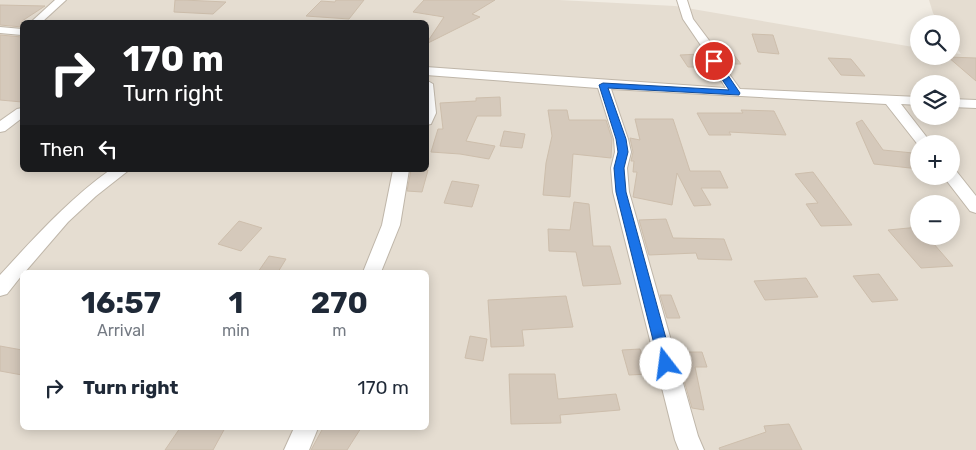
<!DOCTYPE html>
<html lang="en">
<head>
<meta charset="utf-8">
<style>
	body { margin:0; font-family:Rubik,sans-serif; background:#f6f6f7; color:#1f2937; height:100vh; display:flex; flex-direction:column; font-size:19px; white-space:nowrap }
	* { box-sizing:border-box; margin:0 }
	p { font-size:16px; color:#747a83 }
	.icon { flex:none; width:28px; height:28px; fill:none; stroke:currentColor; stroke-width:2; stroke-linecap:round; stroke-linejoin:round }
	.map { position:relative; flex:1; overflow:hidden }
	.side { position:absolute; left:20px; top:270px; width:409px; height:160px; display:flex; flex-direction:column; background:#fff; border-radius:8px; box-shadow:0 2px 12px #0003 }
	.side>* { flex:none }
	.banner { position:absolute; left:20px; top:20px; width:409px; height:152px; border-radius:8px; box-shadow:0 2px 12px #0003; background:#202124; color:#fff; overflow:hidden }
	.fabs { position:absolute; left:910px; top:15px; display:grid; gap:10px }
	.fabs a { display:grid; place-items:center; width:50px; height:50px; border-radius:50%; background:#fff; box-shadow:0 2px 12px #0003; font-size:25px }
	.pin { position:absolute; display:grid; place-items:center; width:42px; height:42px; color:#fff; margin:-21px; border:2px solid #fff; border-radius:50%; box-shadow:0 1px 5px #0007 }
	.me { position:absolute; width:55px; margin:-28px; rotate:345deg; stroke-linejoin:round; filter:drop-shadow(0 0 4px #0008) }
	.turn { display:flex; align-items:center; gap:18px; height:105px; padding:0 20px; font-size:22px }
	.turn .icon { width:65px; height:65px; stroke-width:2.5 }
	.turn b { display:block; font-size:35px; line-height:42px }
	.then { display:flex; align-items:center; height:48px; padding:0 20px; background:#0003; gap:10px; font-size:19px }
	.eta { display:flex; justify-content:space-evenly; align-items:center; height:85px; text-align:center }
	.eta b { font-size:30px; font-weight:700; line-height:35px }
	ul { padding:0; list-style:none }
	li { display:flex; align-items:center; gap:15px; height:65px; padding:0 20px }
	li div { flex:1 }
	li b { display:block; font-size:19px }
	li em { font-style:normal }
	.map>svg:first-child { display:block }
</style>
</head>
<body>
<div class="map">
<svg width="976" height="450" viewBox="0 0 976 450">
	<rect width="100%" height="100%" fill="#f1ece3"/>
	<!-- residential -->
	<path fill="#e5ddd1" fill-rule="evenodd" d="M0 0H559L675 6 919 48V56H951V53L961 54 951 40V24H940L933 13 929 0H976V450H0ZM22 22H426V170H22ZM919 84H951V116H919ZM919 144H951V176H919ZM919 204H951V236H919ZM22 272H426V428H22Z"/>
	<!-- building -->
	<g fill="#d5c9bb" stroke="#cdbeac">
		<polygon points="175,0 183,0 226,2 213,14 174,12"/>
		<polygon points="336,0 364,0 349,19 306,16 321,1 335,2"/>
		<polygon points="424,0 495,0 472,14 480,17 426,44 444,17 413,12"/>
		<polygon points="0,5 45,6 22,21 22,27 0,25"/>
		<polygon points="752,34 773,35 779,54 758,52"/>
		<polygon points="0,35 22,37 22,102 0,100"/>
		<polygon points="718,51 731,51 741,64 724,64"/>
		<polygon points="700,54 708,67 688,67 680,55"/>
		<polygon points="948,57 976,58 976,81"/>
		<polygon points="828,58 851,59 865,76 841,75"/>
		<polygon points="500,97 501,116 477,116 466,141 495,146 489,159 460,154 431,152 438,129 443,129 440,103 476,101 476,98"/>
		<polygon points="548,110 567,110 569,120 606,120 612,139 611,158 573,154 570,197 543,195 546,163 552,136"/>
		<polygon points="741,110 774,111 786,135 729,132 731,135 709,135 697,113 743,113"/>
		<polygon points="635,119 673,119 690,171 720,171 728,188 701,188 711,205 694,206 677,173 672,205 633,197 637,172 633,172 634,161 631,161 633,152 630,138 640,140"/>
		<polygon points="862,120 883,150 913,153 919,169 874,164 856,123"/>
		<polygon points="504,131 525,134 522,148 500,146"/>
		<polygon points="411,170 428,170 422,192 407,191"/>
		<polygon points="813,172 852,225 821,226 806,204 818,203 795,174"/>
		<polygon points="452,181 479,185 472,207 444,203"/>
		<polygon points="574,202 589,204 593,246 610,246 621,284 583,286 576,252 549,251 548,229 570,230"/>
		<polygon points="666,219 673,238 724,239 732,260 698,259 696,253 649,255 639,220"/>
		<polygon points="239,221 262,228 241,251 218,244"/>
		<polygon points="919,227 919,236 927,236 953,266 921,268 888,230"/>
		<polygon points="269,256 286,259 278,272 258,272"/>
		<polygon points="879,274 898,300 872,302 853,276"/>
		<polygon points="806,278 818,297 765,300 754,281"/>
		<polygon points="660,295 671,295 680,318 667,318"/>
		<polygon points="566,296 573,327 522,330 524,346 491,347 488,300"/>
		<polygon points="470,336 487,339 483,361 465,358"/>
		<polygon points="0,346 22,350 22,375 0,371"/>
		<polygon points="640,349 648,374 629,375 622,350"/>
		<polygon points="676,352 702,352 707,367 695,367 704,410 692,408"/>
		<polygon points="509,374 555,374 558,399 616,394 620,410 560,415 561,423 511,424"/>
		<polygon points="789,424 802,450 720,450 719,448 766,432 764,426"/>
		<polygon points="180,428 225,428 213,450 165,450"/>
		<polygon points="323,428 361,428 347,450 311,450"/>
	</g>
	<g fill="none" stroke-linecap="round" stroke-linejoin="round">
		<defs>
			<g id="street">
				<polygon points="55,0 66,0 42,22 31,22"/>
				<polygon points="677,0 687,0 693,19 714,47 720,61 740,89 919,97 919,105 901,104 932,144 919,144 919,146 886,104 611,89 628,139 631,152 627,168 629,192 698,436 704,450 679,450 675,440 613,192 611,168 615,152 614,139 598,88 426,75 426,67 726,88 708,61 702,47 683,19"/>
				<polygon points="0,27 22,29 22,35 0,33"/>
				<polygon points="426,80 433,84 436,113 431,124 426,125"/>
				<polygon points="951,99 976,100 976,108 951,107"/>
				<polygon points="22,108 22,118 5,131 0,132 0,121 17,109"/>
				<path d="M110 170H129L96 196 68 222 25 272H22V275L7 294 0 296V275C35 237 68 200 110 170Z"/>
				<polygon points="393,170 409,170 400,225 381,272 363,272 382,225"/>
				<polygon points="951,171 957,172 976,196 976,213 970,211 943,176 951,176"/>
				<polygon points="294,428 318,428 309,450 284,450"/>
			</g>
		</defs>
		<!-- street casing -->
		<use href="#street" stroke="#bfb6a9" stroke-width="2"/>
		<!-- street -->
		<use href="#street" fill="#fff" fill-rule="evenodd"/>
	</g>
	<!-- route -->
	<polygon fill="#1a73e8" stroke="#114b97" points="711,59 717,59 740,93 739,95 608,88 626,139 628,152 624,168 626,192 673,364 671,368 666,370 661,368 659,364 616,192 614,168 618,152 616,139 599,85 603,83 729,90 710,61"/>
</svg>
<div class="fabs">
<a><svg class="icon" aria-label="search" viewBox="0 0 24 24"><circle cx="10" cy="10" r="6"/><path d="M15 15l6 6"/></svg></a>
<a><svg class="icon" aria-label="layers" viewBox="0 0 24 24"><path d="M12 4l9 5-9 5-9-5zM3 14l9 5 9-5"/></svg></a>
<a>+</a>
<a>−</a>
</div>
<div class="pin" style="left:714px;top:61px;background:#d93025"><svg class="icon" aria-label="arrive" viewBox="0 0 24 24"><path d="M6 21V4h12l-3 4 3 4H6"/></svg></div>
<svg class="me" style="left:666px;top:364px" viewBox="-20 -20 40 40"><circle r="19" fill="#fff"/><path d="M0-13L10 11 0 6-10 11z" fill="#1a73e8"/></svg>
<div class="banner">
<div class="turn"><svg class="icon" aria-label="right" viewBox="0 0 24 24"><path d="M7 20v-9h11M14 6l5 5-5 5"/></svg><div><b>170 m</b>Turn right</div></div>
<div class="then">Then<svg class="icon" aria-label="left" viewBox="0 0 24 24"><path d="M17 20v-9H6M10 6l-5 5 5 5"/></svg></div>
</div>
<section class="side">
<div class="eta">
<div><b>16:57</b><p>Arrival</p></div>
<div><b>1</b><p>min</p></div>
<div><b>270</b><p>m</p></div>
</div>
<ul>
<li><svg class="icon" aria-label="right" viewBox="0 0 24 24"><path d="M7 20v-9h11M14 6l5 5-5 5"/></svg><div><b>Turn right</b></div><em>170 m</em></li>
</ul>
</section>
</div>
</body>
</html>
